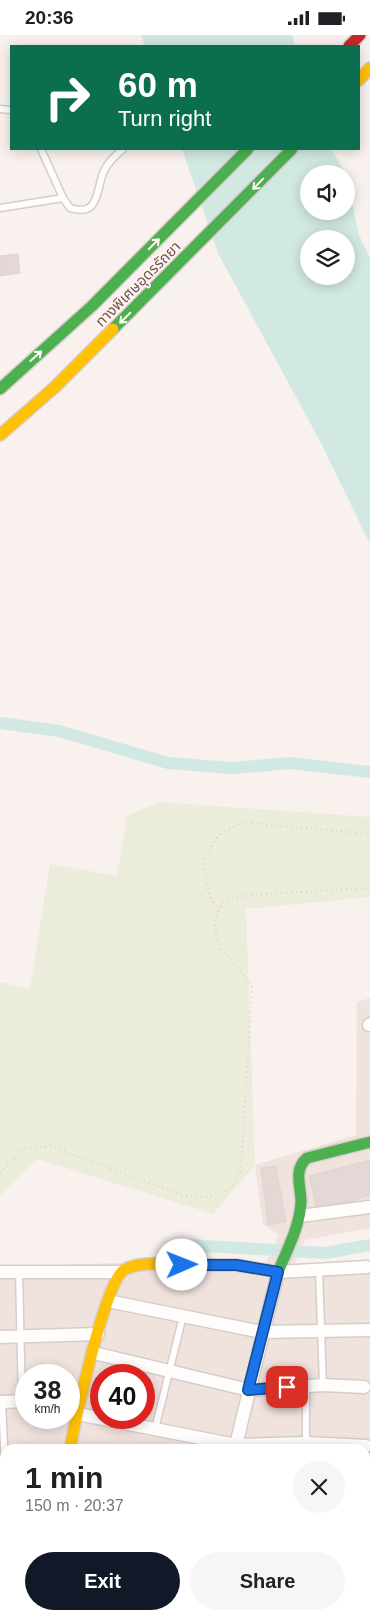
<!DOCTYPE html>
<html lang="en">
<head>
<meta charset="utf-8">
<style>
	body { margin:0; font-family:Arial,"Noto Sans Thai",sans-serif; background:#f6f6f6; color:#202124; height:100vh; display:flex; flex-direction:column; font-size:19px; white-space:nowrap }
	* { box-sizing:border-box; margin:0 }
	p { font-size:16px; color:#757577 }
	.icon { flex:none; width:28px; height:28px; fill:none; stroke:currentColor; stroke-width:2; stroke-linecap:round; stroke-linejoin:round }
	.map { position:relative; flex:1; overflow:hidden }
	.side { position:absolute; left:0px; top:1409px; width:370px; height:176px; display:flex; flex-direction:column; background:#fff; border-radius:15px 15px 0 0; box-shadow:0 2px 12px #0003 }
	.side>* { flex:none }
	.guide { position:absolute; left:10px; top:10px; width:350px; height:105px; border-radius:0px; box-shadow:0 2px 12px #0003; background:#0b6e4f; color:#fff; overflow:hidden }
	.buttons { position:absolute; left:300px; top:130px; display:grid; gap:10px }
	.buttons a { display:grid; place-items:center; width:55px; height:55px; border-radius:50%; background:#fff; box-shadow:0 2px 12px #0003; font-size:25px }
	.speed { position:absolute; left:15px; top:1329px; display:flex; gap:10px; font-size:25px; font-weight:700; text-align:center }
	.speed>* { display:grid; place-content:center; width:65px; height:65px; border-radius:50%; background:#fff; box-shadow:0 2px 12px #0003; line-height:1 }
	.speed small { font-size:12px; font-weight:400 }
	.speed .limit { border:8px solid #d22; background:#fff; color:#111 }
	.pin { position:absolute; display:grid; place-items:center; width:42px; height:42px; color:#fff; margin:-21px; border-radius:10px; box-shadow:0 2px 8px #0006 }
	.me { position:absolute; width:55px; margin:-28px; rotate:89deg; stroke-linejoin:round; filter:drop-shadow(0 0 4px #0008) }
	.turn { display:flex; align-items:center; gap:18px; height:105px; padding:0 25px; font-size:22px }
	.turn .icon { width:65px; height:65px; stroke-width:2.5 }
	.turn b { display:block; font-size:35px; line-height:42px }
	.round { display:grid; place-items:center; flex:none; width:52px; height:52px; border-radius:26px; background:#f6f6f6 }
	.overview { display:flex; align-items:center; justify-content:space-between; height:85px; padding:0 25px }
	h1 { font-size:30px; font-weight:700; line-height:38px }
	.button { display:flex; gap:10px; margin-top:auto; padding:10px 25px }
	.button a { flex:1; height:58px; border-radius:30px; background:#111827; color:#fff; font-size:20px; font-weight:700; line-height:58px; text-align:center }
	.button a+a { background:#f6f6f6; color:#202124 }
	.status { display:flex; justify-content:space-between; align-items:center; height:35px; padding:0 25px; background:#fff; direction:ltr }
	.status svg { height:14px; fill:currentColor }
	.map>svg:first-child { display:block }
</style>
</head>
<body>
<div class="status"><b>20:36</b><svg viewBox="0 0 49 12"><path d="M0 12V9h3v3zM5 12V6h3v6zM10 12V3h3v9zM15 12V0h3v12zM26 1h20v11H26zM47 4h2v5h-2z"/></svg></div>
<div class="map">
<svg width="370" height="1584" viewBox="0 0 370 1584">
	<rect width="100%" height="100%" fill="#f8f1ee"/>
	<!-- residential -->
	<g fill="#f0e2dd" fill-rule="evenodd">
		<path d="M370 963V1193L305 1205 294 1230 370 1228V1442H365V1414H5V1571L0 1566V1232L230 1224 265 1230 279 1200 263 1190 255 1130 356 1100 357 967ZM26 1340H69V1382H26ZM101 1340H144V1382H101Z"/>
		<polygon points="370,1446 370,1584 131,1584 133,1580 365,1580 365,1447"/>
		<polygon points="15,1580 92,1580 90,1584 19,1584"/>
	</g>
	<!-- green -->
	<polygon fill="#ebecda" points="159,767 370,782 370,862 246,874 255,1130 213,1179 37,1124 0,1160 0,947 30,954 50,829 117,841 127,781"/>
	<!-- water -->
	<g fill="#d2e8e3" fill-rule="evenodd">
		<polygon points="141,0 292,0 295,11 145,11"/>
		<path d="M182 114H331L346 139H309V176H346V141L359 200 370 223V509L322 410 218 218ZM309 204H346V241H309Z"/>
	</g>
	<g fill="none" stroke-linecap="round" stroke-linejoin="round">
		<!-- canal -->
		<g stroke="#d2e8e3" stroke-width="12">
			<polyline points="0,688 59,696 168,728 232,733 290,728 370,737"/>
			<polyline points="187,1210 326,1218 370,1210"/>
		</g>
	</g>
	<!-- building -->
	<g fill="#e4d8d6" stroke="#e0d3d1">
		<polygon points="18,219 20,238 0,241 0,221"/>
		<polygon points="370,1125 370,1160 348,1167 316,1171 309,1141"/>
		<polygon points="276,1131 286,1187 268,1190 261,1133"/>
	</g>
	<g fill="none" stroke-linecap="round" stroke-linejoin="round">
		<!-- street-tunnel -->
		<polyline stroke="#d7c9c6" stroke-width="12" stroke-dasharray="12 6" stroke-linecap="butt" points="101,1580 103,1584"/>
		<defs>
			<g id="lane">
				<polyline points="0,74 11,75"/>
				<path d="M41 114 63 163 70 173C99 182 96 157 103 138 107 128 115 121 123 114"/>
				<polyline points="0,173 63,163"/>
				<polyline points="319,1235 323,1350"/>
				<polyline points="19,1237 22,1366"/>
				<polyline points="2,1367 5,1430"/>
				<polyline points="155,1394 183,1281"/>
				<polyline points="306,1408 306,1351"/>
			</g>
			<g id="street">
				<polyline points="369,990 370,989"/>
				<polyline points="300,1181 370,1172"/>
				<polyline points="0,1237 120,1237"/>
				<polyline points="108,1266 262,1297 369,1295"/>
				<polyline points="0,1302 98,1299"/>
				<polyline points="94,1318 249,1355 323,1350 364,1352"/>
				<polyline points="0,1367 26,1366"/>
				<polyline points="78,1379 236,1410 306,1408 366,1411"/>
				<polyline points="235,1414 278,1237 367,1232"/>
				<polyline points="0,1430 5,1429"/>
				<polyline points="0,1500 5,1500"/>
				<polyline points="365,1524 370,1513"/>
				<polyline points="152,1580 158,1584"/>
				<polyline points="127,1581 134,1584"/>
				<polyline points="340,1581 349,1584"/>
			</g>
			<g id="fast">
				<polyline points="113,294 292,114"/>
				<polyline points="0,354 92,271 248,114"/>
				<path d="M188 1230H236L278 1237C287 1215 300 1191 301 1167 301 1151 293 1135 307 1123L370 1107"/>
			</g>
			<g id="slow">
				<polyline points="359,45 370,33"/>
				<polyline points="0,400 55,352 113,294"/>
				<path d="M70 1414C75 1387 105 1246 124 1235 141 1225 169 1230 188 1230"/>
			</g>
			<polyline id="jam" points="349,11 360,0"/>
		</defs>
		<!-- lane casing -->
		<use href="#lane" stroke="#d6cdcb" stroke-width="9"/>
		<!-- street casing -->
		<use href="#street" stroke="#d6cdcb" stroke-width="15"/>
		<!-- fast casing -->
		<use href="#fast" stroke="#d9cecc" stroke-width="14"/>
		<!-- slow casing -->
		<use href="#slow" stroke="#d9cecc" stroke-width="14"/>
		<!-- jam casing -->
		<use href="#jam" stroke="#d9cecc" stroke-width="14"/>
		<!-- path -->
		<g stroke="#dad0d0" stroke-width="2" stroke-dasharray="1 4" stroke-linecap="butt">
			<polyline points="218,877 208,856 204,823 218,801 241,787 370,799"/>
			<polyline points="0,1138 24,1114 50,1111 182,1160 207,1162 231,1153 241,1135 252,950 219,912 214,888 222,867 248,860 370,853"/>
		</g>
		<!-- lane -->
		<use href="#lane" stroke="#fefdfc" stroke-width="6"/>
		<!-- street -->
		<use href="#street" stroke="#fefdfc" stroke-width="12"/>
		<!-- fast -->
		<use href="#fast" stroke="#4caf50" stroke-width="11"/>
		<!-- slow -->
		<use href="#slow" stroke="#ffc107" stroke-width="11"/>
		<!-- jam -->
		<use href="#jam" stroke="#c62828" stroke-width="11"/>
	</g>
	<!-- one-way arrows -->
	<defs><path id="oneway-shaft" d="M-6 0H5M1.5-3L5.5 0L1.5 3" fill="none" stroke-width="1.6" stroke-linecap="round" stroke-linejoin="round" transform="scale(1.25)"/></defs>
	<g stroke="#fef5f2">
		<use href="#oneway-shaft" transform="translate(258 149) rotate(134)"/>
		<use href="#oneway-shaft" transform="translate(154 209) rotate(-45)"/>
		<use href="#oneway-shaft" transform="translate(125 283) rotate(135)"/>
		<use href="#oneway-shaft" transform="translate(36 321) rotate(-42)"/>
	</g>
	<g fill="none" stroke-linecap="round" stroke-linejoin="round">
		<defs>
			<polyline id="route" points="182,1230 236,1230 278,1237 248,1355 287,1352"/>
		</defs>
		<!-- route casing -->
		<use href="#route" stroke="#114b97" stroke-width="12"/>
		<!-- route -->
		<use href="#route" stroke="#1a73e8" stroke-width="9"/>
	</g>
	<g text-anchor="middle" stroke-width="4" stroke-linejoin="round" paint-order="stroke">
		<!-- street labels -->
		<g font-size="15" fill="#755250" stroke="#fef5f2">
			<text transform="translate(138 249) rotate(-45)" y="5">ทางพิเศษอุดรรัถยา</text>
		</g>
	</g>
</svg>
<div class="buttons">
<a><svg class="icon" aria-label="sound" viewBox="0 0 24 24"><path d="M4 9h4l5-4v14l-5-4H4zM17 9q2 3 0 6"/></svg></a>
<a><svg class="icon" aria-label="layers" viewBox="0 0 24 24"><path d="M12 4l9 5-9 5-9-5zM3 14l9 5 9-5"/></svg></a>
</div>
<div class="speed"><div>38<small>km/h</small></div><div class="limit">40</div></div>
<div class="pin" style="left:287px;top:1352px;background:#d93025"><svg class="icon" aria-label="arrive" viewBox="0 0 24 24"><path d="M6 21V4h12l-3 4 3 4H6"/></svg></div>
<svg class="me" style="left:182px;top:1230px" viewBox="-20 -20 40 40"><circle r="19" fill="#fff"/><path d="M0-13L10 11 0 6-10 11z" fill="#1a73e8"/></svg>
<div class="guide">
<div class="turn"><svg class="icon" aria-label="right" viewBox="0 0 24 24"><path d="M7 20v-9h11M14 6l5 5-5 5"/></svg><div><b>60 m</b>Turn right</div></div>
</div>
<section class="side">
<div class="overview"><div><h1>1 min</h1><p>150 m · 20:37</p></div><a class="round"><svg class="icon" aria-label="close" viewBox="0 0 24 24"><path d="M6 6l12 12M18 6L6 18"/></svg></a></div>
<div class="button"><a>Exit</a><a>Share</a></div>
</section>
</div>
</body>
</html>
